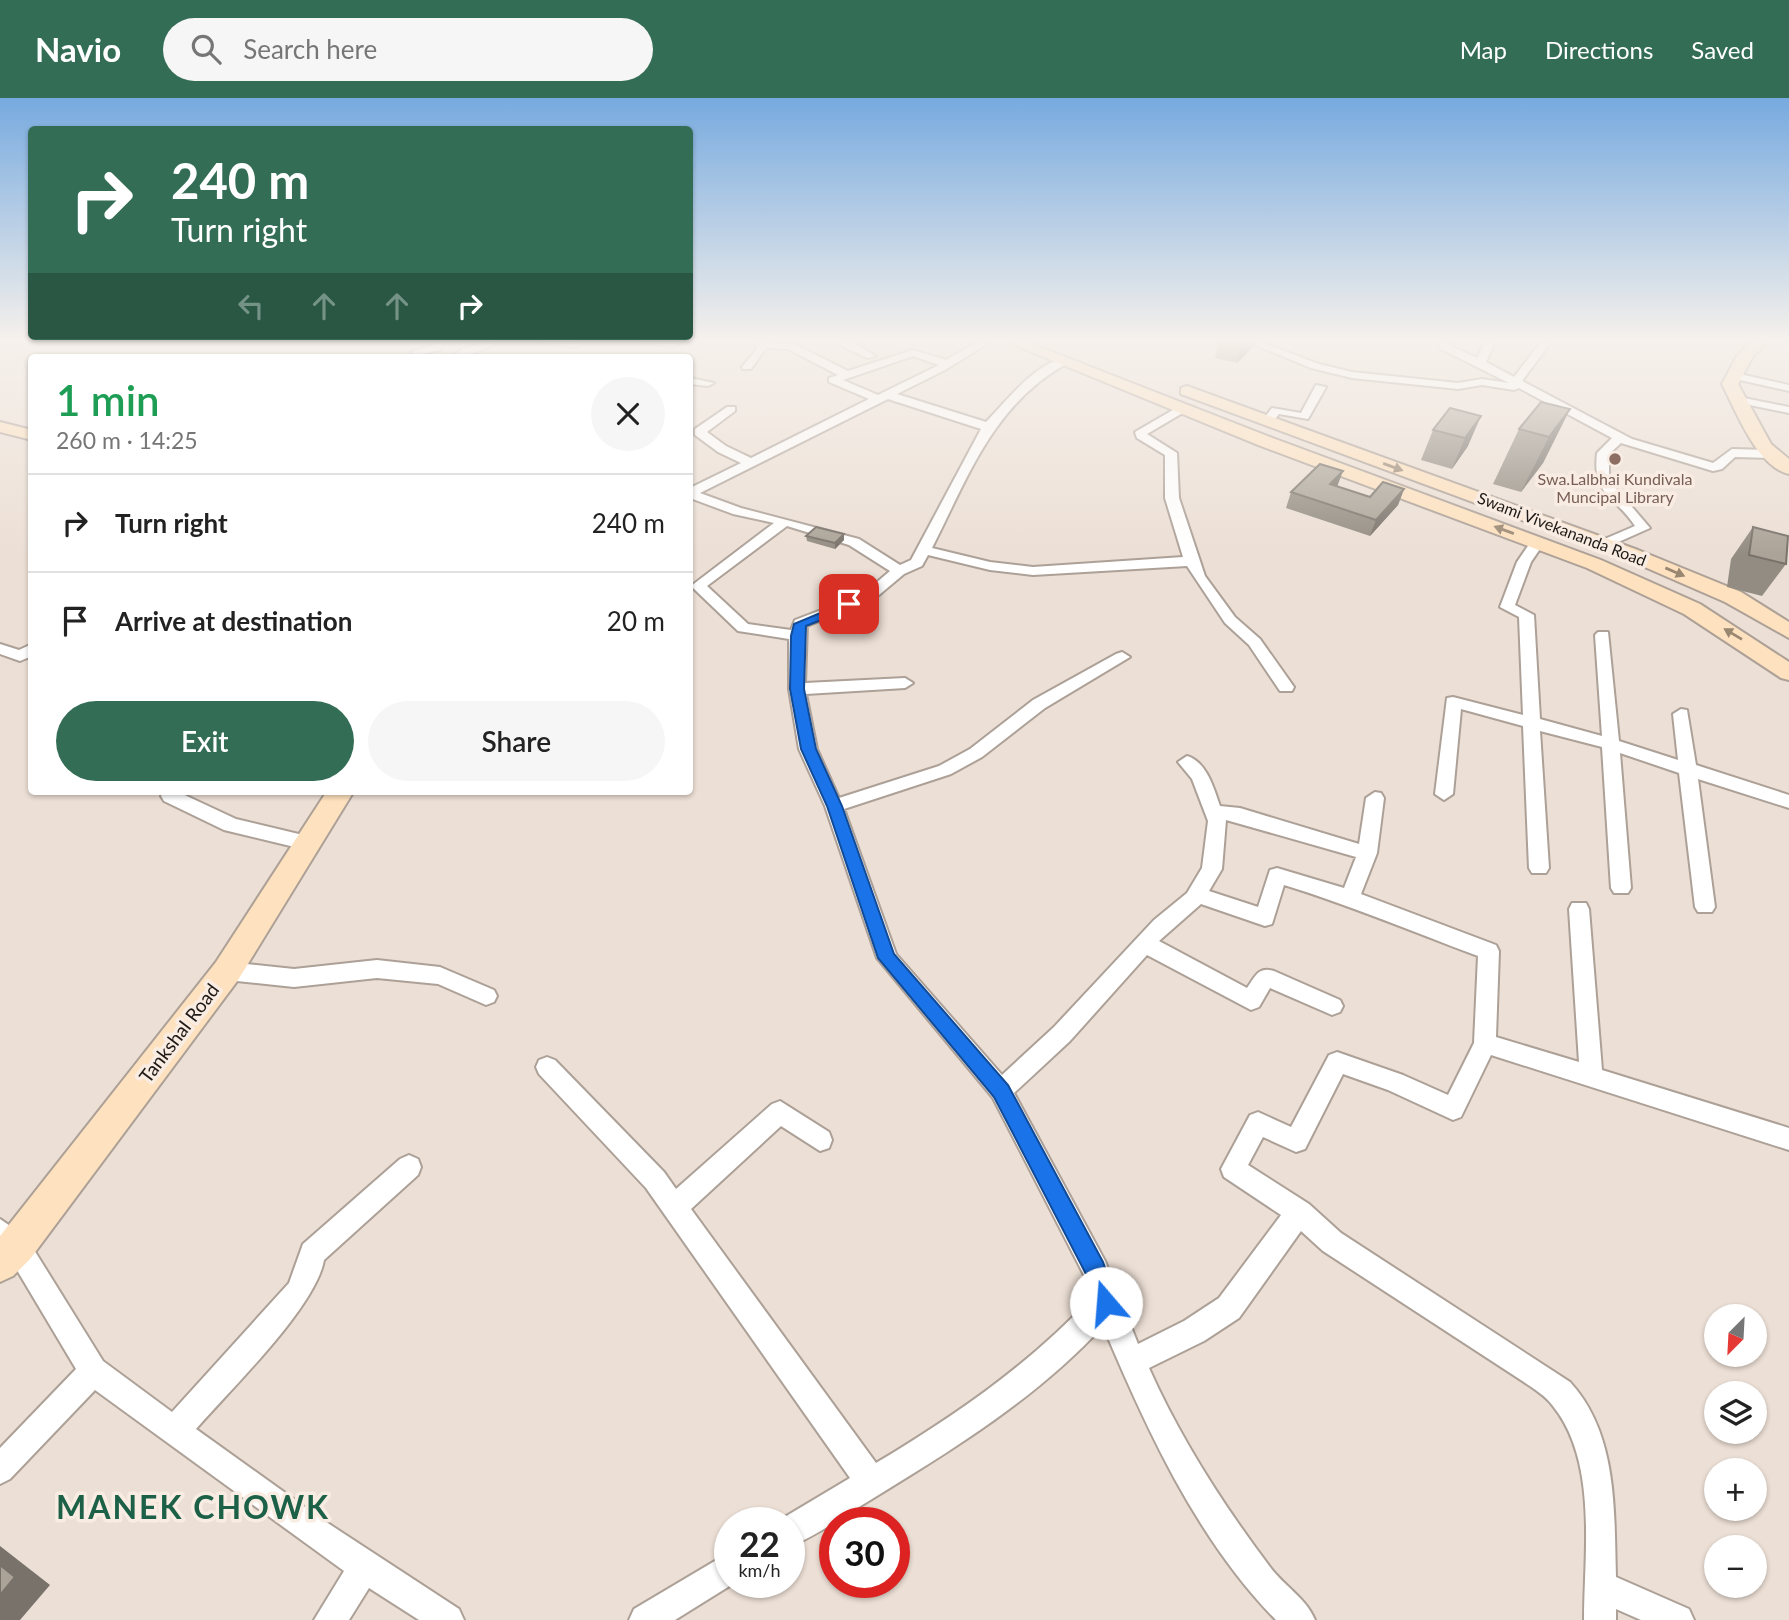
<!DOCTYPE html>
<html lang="en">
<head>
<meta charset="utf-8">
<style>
	body { margin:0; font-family:Lato,sans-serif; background:#f6f6f6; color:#222; height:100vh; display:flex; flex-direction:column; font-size:26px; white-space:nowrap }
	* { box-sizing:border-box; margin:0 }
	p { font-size:23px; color:#767676 }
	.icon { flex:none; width:38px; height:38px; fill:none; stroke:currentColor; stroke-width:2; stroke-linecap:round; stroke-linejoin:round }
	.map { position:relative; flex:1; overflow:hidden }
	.details { position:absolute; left:28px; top:256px; width:665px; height:441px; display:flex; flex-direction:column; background:#fff; border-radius:7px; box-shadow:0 2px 5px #0004 }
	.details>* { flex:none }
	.hud { position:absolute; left:28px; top:28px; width:665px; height:214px; border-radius:7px; box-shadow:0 2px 5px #0004; background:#346d56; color:#fff; overflow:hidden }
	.needle { width:46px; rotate:204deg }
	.fabs { position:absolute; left:1704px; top:1206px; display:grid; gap:14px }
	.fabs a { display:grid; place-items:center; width:63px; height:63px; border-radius:50%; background:#fff; box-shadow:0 2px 5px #0004; font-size:35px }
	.speed { position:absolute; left:714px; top:1409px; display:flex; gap:14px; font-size:35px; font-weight:700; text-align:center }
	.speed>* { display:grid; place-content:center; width:91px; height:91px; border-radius:50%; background:#fff; box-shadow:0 2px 5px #0004; line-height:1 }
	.speed small { font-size:18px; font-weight:400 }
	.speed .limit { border:10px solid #d22; background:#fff; color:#111 }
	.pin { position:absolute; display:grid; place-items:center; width:60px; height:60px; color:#fff; margin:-30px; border-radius:14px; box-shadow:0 4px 10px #0006 }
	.me { position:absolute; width:77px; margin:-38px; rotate:342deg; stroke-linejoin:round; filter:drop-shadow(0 0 5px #0008) }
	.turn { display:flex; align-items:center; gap:24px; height:147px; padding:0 28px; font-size:32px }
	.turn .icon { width:91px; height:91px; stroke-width:2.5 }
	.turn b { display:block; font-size:49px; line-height:60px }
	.lanes { display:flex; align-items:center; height:66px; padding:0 28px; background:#0003; justify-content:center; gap:35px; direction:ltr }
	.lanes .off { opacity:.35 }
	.round { display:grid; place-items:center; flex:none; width:74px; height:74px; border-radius:37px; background:#f6f6f6 }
	.summary { display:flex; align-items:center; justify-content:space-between; height:119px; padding:0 28px }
	h1 { font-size:42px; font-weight:600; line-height:52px; color:#1e9e55 }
	.cta { display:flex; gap:14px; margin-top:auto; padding:14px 28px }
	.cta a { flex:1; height:80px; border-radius:42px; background:#346d56; color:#fff; font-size:28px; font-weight:600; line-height:80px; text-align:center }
	.cta a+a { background:#f6f6f6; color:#222 }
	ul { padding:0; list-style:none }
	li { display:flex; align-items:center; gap:21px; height:98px; padding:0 28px; border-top:2px solid #e0e0e0 }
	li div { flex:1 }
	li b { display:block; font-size:26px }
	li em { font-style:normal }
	header { display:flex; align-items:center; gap:42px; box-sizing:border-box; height:98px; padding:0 35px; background:#346d56; color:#fff }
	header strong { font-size:33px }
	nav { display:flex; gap:38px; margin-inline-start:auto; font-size:24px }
	.search { width:490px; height:63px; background:#f6f6f6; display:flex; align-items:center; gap:18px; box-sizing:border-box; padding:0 24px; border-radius:38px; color:#767676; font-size:26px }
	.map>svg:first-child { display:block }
</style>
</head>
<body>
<header>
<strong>Navio</strong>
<div class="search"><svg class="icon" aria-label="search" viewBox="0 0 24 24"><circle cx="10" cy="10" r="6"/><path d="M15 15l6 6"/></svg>Search here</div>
<nav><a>Map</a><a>Directions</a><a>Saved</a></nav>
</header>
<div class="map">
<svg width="1789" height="1522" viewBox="0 0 1789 1522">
	<rect width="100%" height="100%" fill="#ecdfd5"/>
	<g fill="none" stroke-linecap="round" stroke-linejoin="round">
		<defs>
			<g id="street">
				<polygon points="434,244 444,244 440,252 416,257 411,254 432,248"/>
				<polygon points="488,244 501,244 464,259 452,259 462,251"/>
				<polygon points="537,244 578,244 580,246 575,249"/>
				<polygon points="640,244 683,244 673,249"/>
				<path d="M753 244 794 246 848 273 913 252 946 262 978 244H990L945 272 897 296 986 324C1003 307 1040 259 1066 262V266C993 307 968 379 932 450L990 464 1033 469 1183 459 1165 400V357L1137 340 1135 334 1178 309H1186V313L1147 336 1177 355 1179 400 1205 478 1235 519 1260 541 1294 589 1292 593H1280L1249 547 1225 525 1187 468 1033 477 990 472 928 457 922 468 904 476 873 502 807 528 805 585 905 580 913 585 905 590 806 596 817 651 839 700 939 668 970 651 1033 602 1116 556 1122 554 1130 559 1045 610 982 659 951 676 844 711 896 856 1002 977 1054 929 1154 822 1187 795 1202 770 1208 723 1192 681 1178 664 1187 658C1207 664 1214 691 1220 708L1240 710 1359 746 1366 700 1375 694 1381 695 1384 700 1377 755 1361 796 1496 847 1499 853 1496 939 1579 964 1569 811 1572 805H1586L1589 811 1602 972 1789 1030V1052L1491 957 1461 1019 1453 1022 1388 992 1343 976 1305 1051 1296 1054 1263 1039 1248 1067 1309 1106 1341 1135 1570 1284C1618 1336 1614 1413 1616 1479L1689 1511 1694 1522H1641L1616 1511V1522H1584C1584 1455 1598 1364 1553 1308 1546 1298 1534 1291 1524 1284L1323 1153 1301 1133 1239 1220 1204 1243 1149 1270C1180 1340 1224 1408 1270 1469 1284 1488 1306 1500 1315 1522H1276C1197 1442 1146 1330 1103 1228 1038 1299 954 1351 872 1401 845 1417 818 1437 789 1449V1424L778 1423 850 1380 646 1090 539 976 536 969 539 962 547 959 555 962 664 1074 676 1091 772 1006 780 1003 829 1034 832 1042 829 1050 820 1053 781 1028 691 1111 876 1365C954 1318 1029 1267 1091 1200L1084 1177 993 1000 877 860 825 708 799 651 789 591V541L738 533 691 488 774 425 733 416 690 400V390L741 365 718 354 695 337V331L727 309H735V313L707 334 726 348 751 360 869 301 829 284V280L838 277 788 251 766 250 751 271H743L742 269 757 251ZM913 258 939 267 878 297 843 282ZM888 301 981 331 911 462 900 467 859 441 741 410 700 395ZM787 428 849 447 890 473 863 496 795 522 791 532 748 526 707 488ZM1226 722 1356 759 1344 790 1277 770 1270 772 1258 809 1209 793 1222 771ZM1284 787C1350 807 1413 834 1478 858L1474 945 1448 997 1403 977 1337 954 1329 957 1291 1029 1258 1014 1250 1017 1221 1071 1224 1079 1281 1117 1219 1200 1184 1223 1138 1246 1105 1163 1014 995 1070 943 1147 857 1251 912 1259 909 1270 890 1332 917 1340 914 1343 908 1340 902 1274 873C1258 868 1255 879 1247 890L1159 843 1201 806 1265 828 1272 826Z"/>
				<polygon points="843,244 856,244 855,246 876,258 867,260 842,248"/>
				<path d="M1248 244H1261L1319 266 1352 274 1458 285 1482 281 1509 285 1439 250 1440 244H1450L1449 247 1477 260 1485 244H1495L1486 264 1514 279 1541 244H1551L1522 283 1632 341 1713 365 1732 351 1771 352 1777 356 1771 360 1735 359 1722 371 1713 373 1621 345 1609 356V382L1650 430 1605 450 1598 446 1600 443 1635 428C1615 397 1592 399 1597 355L1612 340 1519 290 1514 292 1482 287 1458 291 1352 280 1311 270Z"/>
				<polygon points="1735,275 1789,287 1789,293 1731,280 1730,278"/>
				<polygon points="690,280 714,285 708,288 690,286"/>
				<polygon points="1316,287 1326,289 1308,321 1279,316 1272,325 1264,325 1262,323 1272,310 1301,315"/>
				<polygon points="1739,299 1789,309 1789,315 1735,304 1735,300"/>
				<polygon points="1537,441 1544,445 1531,464 1515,507 1534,517 1540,621 1602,638 1595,537 1598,534 1608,534 1619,643 1678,662 1673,616 1681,611 1687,612 1696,667 1789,697 1789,710 1698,681 1715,809 1712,814 1698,814 1695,809 1679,675 1620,655 1631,790 1628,795 1614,795 1611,790 1602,649 1540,633 1549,770 1546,775 1532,775 1529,770 1523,628 1461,611 1453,696 1444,702 1435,696 1447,600 1453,599 1523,617 1519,519 1500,509 1517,464 1532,442"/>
				<polygon points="0,546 19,552 32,546 32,558 20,563 0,556"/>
				<polygon points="164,693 176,693 236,721 307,738 316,745 307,752 224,732 164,703 161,698"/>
				<polygon points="377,862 440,869 494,892 497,898 494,904 486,907 438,886 377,880 294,889 227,882 220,879 216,873 220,867 227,864 294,871"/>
				<path d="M409 1057 418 1061 421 1069 418 1077 324 1162C316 1209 229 1293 196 1331L323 1422 459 1511 464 1522H419L369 1490 349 1522H314L344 1473 95 1292 10 1381 0 1386V1350L76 1271 8 1157 0 1151V1121L26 1139 103 1263 172 1314 289 1185 303 1146 400 1061Z"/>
				<polygon points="730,1454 730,1484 736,1484 675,1522 629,1522 634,1511"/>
			</g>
			<g id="secondary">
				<polygon points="1007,244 1027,244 1270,339 1601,462 1700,506 1789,564 1789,582 1781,580 1684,516 1587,470 1258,347"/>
				<path d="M1751 244H1767L1752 260 1738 286 1771 346 1789 361V376C1757 369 1736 313 1722 286L1737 258Z"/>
				<polygon points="1187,288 1638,452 1741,494 1789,524 1789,540 1725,504 1624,460 1181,296 1181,290"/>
				<polygon points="0,324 32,332 32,342 0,334"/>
				<polygon points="327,693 354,693 238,882 30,1161 13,1178 0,1184 0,1138 216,864"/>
			</g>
		</defs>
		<!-- street casing -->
		<use href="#street" stroke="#aca097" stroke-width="4"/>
		<!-- secondary casing -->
		<use href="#secondary" stroke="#aca097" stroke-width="4"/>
		<!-- street -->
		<use href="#street" fill="#fff" fill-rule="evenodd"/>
		<!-- secondary -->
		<use href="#secondary" fill="#fee1be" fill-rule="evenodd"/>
	</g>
	<!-- wall -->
	<g fill="#938c82">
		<polygon points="1218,244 1257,244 1257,245 1237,265 1215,260"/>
		<polygon points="1450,310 1468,348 1452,371 1421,362 1433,332"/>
		<polygon points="1570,311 1543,365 1521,394 1493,386 1519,331"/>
		<polygon points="1404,391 1398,407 1370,438 1286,410 1291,394 1370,399"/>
		<polygon points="1753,429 1786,466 1762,498 1727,489 1731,461"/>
		<polygon points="806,438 844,442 835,451 807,443"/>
	</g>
	<!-- shaded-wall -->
	<g fill="#78726a">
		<polygon points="1243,244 1257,244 1257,245 1237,265"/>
		<polygon points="1570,311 1543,365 1521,394 1549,339"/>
		<polygon points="1481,318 1468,348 1452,371 1465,340"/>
		<polygon points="1343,373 1337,389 1330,386"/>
		<polygon points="1404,391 1398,407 1370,438 1376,422"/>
		<polygon points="844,436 844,442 835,451 835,445"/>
		<polygon points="0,1448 50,1487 20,1522 0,1522"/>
	</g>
	<!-- building -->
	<g fill="#aba397" stroke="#78726a" stroke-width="2">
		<polygon points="1541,304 1570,311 1549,339 1519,331"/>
		<polygon points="1450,310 1481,318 1465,340 1433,332"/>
		<polygon points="1320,366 1343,373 1330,386 1370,399 1383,384 1404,391 1376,422 1291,394"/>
		<polygon points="816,429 844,436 835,445 806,438"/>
		<polygon points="1753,429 1788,438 1786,466 1749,457"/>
		<polygon points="0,1467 15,1479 0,1497"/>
	</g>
	<!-- one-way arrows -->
	<defs><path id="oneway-solid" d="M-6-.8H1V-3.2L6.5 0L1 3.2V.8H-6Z" transform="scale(1.75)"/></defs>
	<g fill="#998772">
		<use href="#oneway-solid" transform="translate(1393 369) rotate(20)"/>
		<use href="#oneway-solid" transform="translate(1504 432) rotate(-160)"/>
		<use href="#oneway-solid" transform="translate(1675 474) rotate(23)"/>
		<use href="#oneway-solid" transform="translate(1733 536) rotate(-149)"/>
	</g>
	<!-- sky -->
	<linearGradient id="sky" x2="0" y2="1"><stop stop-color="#77aadf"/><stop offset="0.53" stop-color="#f6f1ec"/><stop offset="1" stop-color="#f6f1ec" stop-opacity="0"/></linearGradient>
	<rect width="1789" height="457" fill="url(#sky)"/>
	<!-- route -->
	<polygon fill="#1a73e8" stroke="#114b97" stroke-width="2" points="849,503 854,504 854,509 806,528 804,591 816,651 842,708 894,856 1008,987 1103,1164 1117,1205 1114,1212 1106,1216 1098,1212 1086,1176 994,999 878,860 827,708 801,651 790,591 791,538 794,526"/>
	<!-- markers -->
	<circle fill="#8d6e63" stroke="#f9ece2" stroke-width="2.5" cx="1615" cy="361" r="7"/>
	<g text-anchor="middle" stroke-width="7" stroke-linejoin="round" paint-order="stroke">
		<!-- far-education labels -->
		<g font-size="16" fill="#785e54" stroke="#f9ece2">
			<text x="1615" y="387">Swa.Lalbhai Kundivala<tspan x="1615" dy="18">Muncipal Library</tspan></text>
		</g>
		<!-- far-street labels -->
		<g font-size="16" fill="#1e1916" stroke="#f9ece2">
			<text transform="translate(1562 431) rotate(21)" y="6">Swami Vivekananda Road</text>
		</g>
		<!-- street labels -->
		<g font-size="19" fill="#1e1916" stroke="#f9ece2">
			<text transform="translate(179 935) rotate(-53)" y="7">Tankshal Road</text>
		</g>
		<!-- near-district labels -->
		<g font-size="32" font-weight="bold" letter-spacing="2" fill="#1b6047" stroke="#f9ece2">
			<text x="193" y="1421">MANEK CHOWK</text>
		</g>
	</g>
</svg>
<div class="fabs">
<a><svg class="needle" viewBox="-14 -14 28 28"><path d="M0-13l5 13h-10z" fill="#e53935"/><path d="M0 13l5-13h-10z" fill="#767676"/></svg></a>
<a><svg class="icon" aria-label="layers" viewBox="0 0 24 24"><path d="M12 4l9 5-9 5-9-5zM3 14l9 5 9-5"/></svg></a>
<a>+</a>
<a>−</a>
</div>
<div class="speed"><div>22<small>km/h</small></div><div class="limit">30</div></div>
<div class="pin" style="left:849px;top:506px;background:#d93025"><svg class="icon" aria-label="arrive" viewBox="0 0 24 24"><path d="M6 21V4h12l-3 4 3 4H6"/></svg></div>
<svg class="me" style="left:1106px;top:1205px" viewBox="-20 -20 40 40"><circle r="19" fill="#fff"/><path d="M0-13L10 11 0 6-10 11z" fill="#1a73e8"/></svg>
<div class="hud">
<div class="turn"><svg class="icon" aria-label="right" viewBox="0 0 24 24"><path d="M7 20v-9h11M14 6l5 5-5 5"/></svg><div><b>240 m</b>Turn right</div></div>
<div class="lanes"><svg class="icon off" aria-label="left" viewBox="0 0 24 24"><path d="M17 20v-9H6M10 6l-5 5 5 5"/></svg><svg class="icon off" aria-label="ahead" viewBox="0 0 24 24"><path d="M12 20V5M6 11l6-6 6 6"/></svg><svg class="icon off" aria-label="ahead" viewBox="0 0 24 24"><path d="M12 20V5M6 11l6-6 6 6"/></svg><svg class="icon" aria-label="right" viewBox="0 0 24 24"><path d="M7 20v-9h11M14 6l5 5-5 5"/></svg></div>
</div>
<section class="details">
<div class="summary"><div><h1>1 min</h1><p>260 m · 14:25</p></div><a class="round"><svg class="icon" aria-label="close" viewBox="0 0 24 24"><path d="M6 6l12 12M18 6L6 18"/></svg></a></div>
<ul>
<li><svg class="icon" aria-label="right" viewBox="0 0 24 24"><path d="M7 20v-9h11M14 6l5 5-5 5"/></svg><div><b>Turn right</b></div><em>240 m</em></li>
<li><svg class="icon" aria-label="arrive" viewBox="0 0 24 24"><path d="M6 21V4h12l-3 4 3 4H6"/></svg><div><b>Arrive at destination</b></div><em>20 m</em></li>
</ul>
<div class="cta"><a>Exit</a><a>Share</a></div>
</section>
</div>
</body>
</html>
